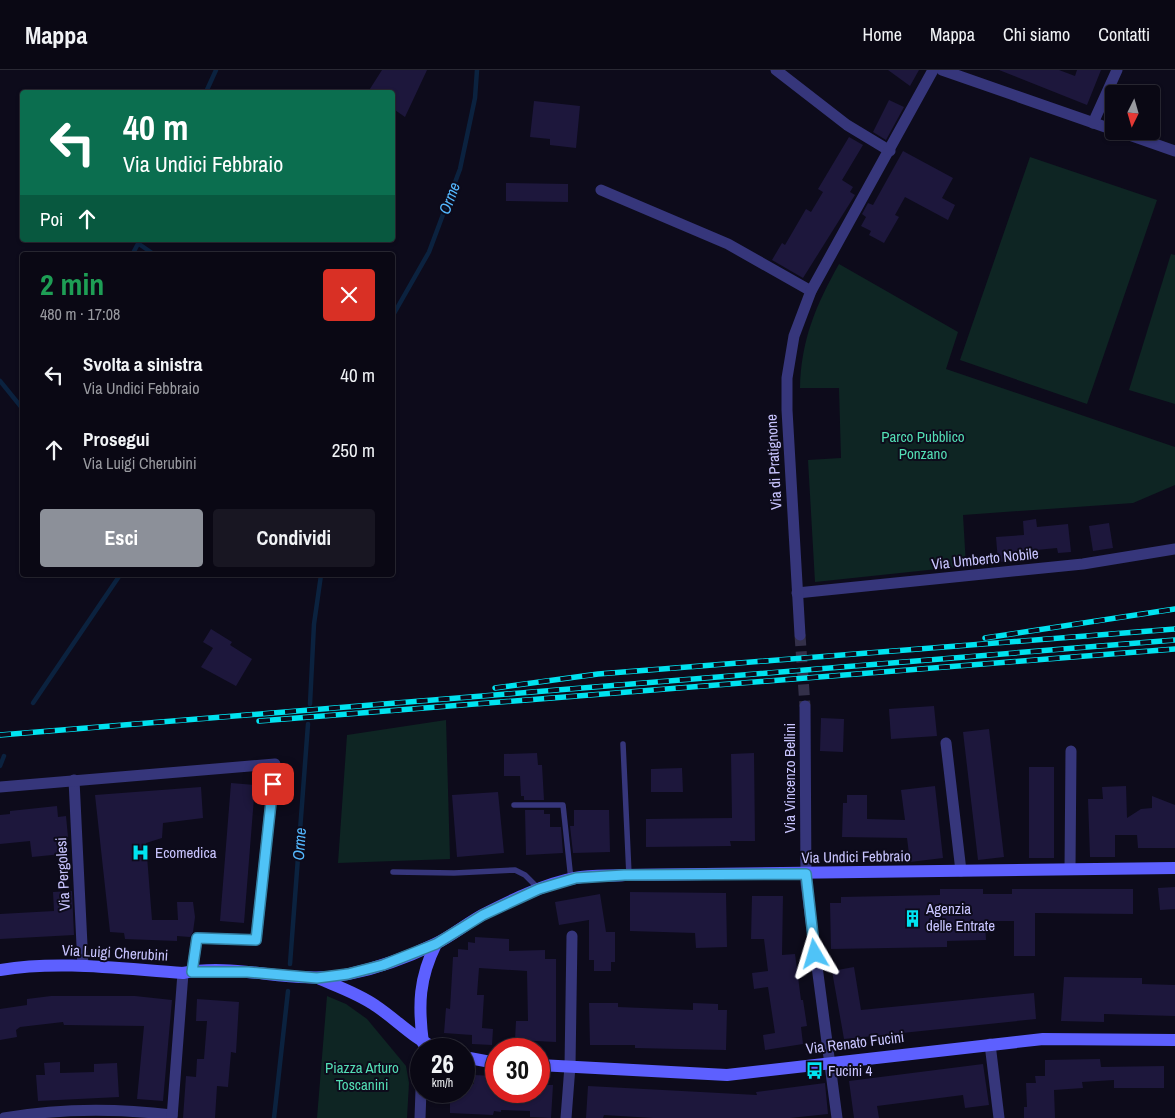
<!DOCTYPE html>
<html lang="it">
<head>
<meta charset="utf-8">
<style>
	body { margin:0; font-family:"Archivo Narrow",sans-serif; background:#181622; color:#f1f3f6; height:100vh; display:flex; flex-direction:column; font-size:19px; white-space:nowrap }
	* { box-sizing:border-box; margin:0 }
	p { font-size:16px; color:#999aa0 }
	.icon { flex:none; width:28px; height:28px; fill:none; stroke:currentColor; stroke-width:2; stroke-linecap:round; stroke-linejoin:round }
	.map { position:relative; flex:1; overflow:hidden }
	.panel { position:absolute; left:20px; top:182px; width:375px; height:325px; display:flex; flex-direction:column; background:#0a0814; border-radius:5px; box-shadow:0 1px 4px #0004,0 0 0 1px #2a2934 }
	.panel>* { flex:none }
	.guide { position:absolute; left:20px; top:20px; width:375px; height:152px; border-radius:5px; box-shadow:0 1px 4px #0004,0 0 0 1px #2a2934; background:#0b6e4f; color:#fff; overflow:hidden }
	.needle { width:32px; rotate:185deg }
	.controls { position:absolute; left:1105px; top:15px; display:grid; gap:10px }
	.controls a { display:grid; place-items:center; width:55px; height:55px; border-radius:5px; background:#0a0814; box-shadow:0 1px 4px #0004,0 0 0 1px #2a2934; font-size:25px }
	.speed { position:absolute; left:410px; top:968px; display:flex; gap:10px; font-size:25px; font-weight:700; text-align:center }
	.speed>* { display:grid; place-content:center; width:65px; height:65px; border-radius:50%; background:#0a0814; box-shadow:0 1px 4px #0004,0 0 0 1px #2a2934; line-height:1 }
	.speed small { font-size:12px; font-weight:400 }
	.speed .limit { border:8px solid #d22; background:#fff; color:#111 }
	.pin { position:absolute; display:grid; place-items:center; width:42px; height:42px; color:#fff; margin:-21px; border-radius:10px; box-shadow:0 2px 8px #0006 }
	.me { position:absolute; width:55px; margin:-28px; rotate:353deg; stroke-linejoin:round; filter:drop-shadow(0 0 4px #0008) }
	.turn { display:flex; align-items:center; gap:18px; height:105px; padding:0 20px; font-size:22px }
	.turn .icon { width:65px; height:65px; stroke-width:2.5 }
	.turn b { display:block; font-size:35px; line-height:42px }
	.then { display:flex; align-items:center; height:48px; padding:0 20px; background:#0003; gap:10px; font-size:19px }
	.round { display:grid; place-items:center; flex:none; width:52px; height:52px; border-radius:5px; background:#181622 }
	.headline { display:flex; align-items:center; justify-content:space-between; height:85px; padding:0 20px }
	h1 { font-size:30px; font-weight:800; line-height:38px; color:#1e9e55 }
	.action { display:flex; gap:10px; margin-top:auto; padding:10px 20px }
	.action a { flex:1; height:58px; border-radius:5px; background:#8c9099; color:#fff; font-size:20px; font-weight:800; line-height:58px; text-align:center }
	.action a+a { background:#181622; color:#f1f3f6 }
	ul { padding:0; list-style:none }
	li { display:flex; align-items:center; gap:15px; height:75px; padding:0 20px }
	li div { flex:1 }
	li b { display:block; font-size:19px }
	li em { font-style:normal }
	header { display:flex; align-items:center; gap:30px; box-sizing:border-box; height:70px; padding:0 25px; background:#0a0814; border-bottom:1px solid #2a2934 }
	header strong { font-size:24px }
	nav { display:flex; gap:28px; margin-inline-start:auto; font-size:18px }
	.map>svg:first-child { display:block }
</style>
</head>
<body>
<header>
<strong>Mappa</strong>
<nav><a>Home</a><a>Mappa</a><a>Chi siamo</a><a>Contatti</a></nav>
</header>
<div class="map">
<svg width="1175" height="1048" viewBox="0 0 1175 1048">
	<rect width="100%" height="100%" fill="#0d0b1b"/>
	<!-- green -->
	<g fill="#0e2523">
		<polygon points="1030,87 1157,130 1087,334 960,290"/>
		<polygon points="1171,184 1175,185 1175,334 1129,320"/>
		<path d="M839 194 958 262 946 299 1175 377V415L1133 433 963 445 966 496 815 512 808 390 841 388 839 318H800C801 270 816 235 839 194Z"/>
		<polygon points="446,650 450,789 338,793 347,665"/>
		<polygon points="327,926 346,934 367,949 406,996 409,1013 407,1048 317,1048"/>
	</g>
	<g fill="none" stroke-linecap="round" stroke-linejoin="round">
		<!-- stream -->
		<g stroke="#0b223f" stroke-width="4.5">
			<polyline points="206,22 216,0"/>
			<polyline points="139,174 155,185"/>
			<polyline points="132,185 140,170"/>
			<polyline points="392,247 429,182 460,99 475,28 477,0"/>
			<polyline points="0,311 22,338"/>
			<polyline points="33,633 120,505"/>
			<polyline points="310,634 314,554 321,505"/>
			<polyline points="0,696 4,686"/>
			<polyline points="290,894 308,654"/>
			<polyline points="274,1048 288,921"/>
		</g>
	</g>
	<!-- building -->
	<g fill="#1d173c">
		<polygon points="382,0 427,0 405,47 392,38 392,22 368,22"/>
		<polygon points="888,0 919,0 910,16"/>
		<polygon points="999,0 1059,0 1075,6 1077,0 1101,0 1087,35"/>
		<polygon points="889,30 904,37 886,70 873,62"/>
		<polygon points="534,31 580,36 576,78 550,75 550,69 530,67"/>
		<polygon points="849,67 863,75 842,110 853,117 850,122 855,125 803,208 772,190 782,173 785,175 806,139 811,142 823,122 818,119"/>
		<polygon points="903,81 953,108 942,128 955,135 948,150 905,127 895,145 899,147 884,173 869,165 871,161 861,156 866,147 862,144 868,133 873,135"/>
		<polygon points="506,113 568,114 568,132 506,131"/>
		<polygon points="1036,449 1037,457 1068,454 1071,482 1058,483 1057,478 1026,481 1027,490 998,492 996,467 1024,465 1023,451"/>
		<polygon points="1109,453 1113,478 1093,481 1089,456"/>
		<polygon points="211,559 232,572 230,575 252,589 236,616 201,597 213,578 203,572"/>
		<polygon points="934,636 937,666 891,669 889,639"/>
		<polygon points="821,648 844,649 843,682 820,681"/>
		<polygon points="989,659 1004,787 978,790 963,662"/>
		<polygon points="537,683 538,695 542,695 544,730 524,730 524,726 521,726 520,706 504,706 504,684"/>
		<polygon points="754,683 755,771 730,771 731,776 646,777 646,749 732,748 731,684"/>
		<rect x="1029" y="697" width="25" height="91"/>
		<polygon points="682,698 683,722 651,722 651,699"/>
		<polygon points="231,713 255,715 244,853 220,851"/>
		<polygon points="935,716 943,788 910,792 907,768 842,767 843,733 847,733 847,725 867,725 867,749 905,750 901,720"/>
		<polygon points="1126,716 1127,748 1141,739 1152,738 1152,726 1175,735 1175,778 1138,778 1137,765 1115,765 1115,787 1090,787 1088,729 1103,729 1102,717"/>
		<polygon points="201,717 203,748 163,753 162,768 146,773 152,850 178,850 177,832 193,832 195,847 193,862 190,867 177,866 177,871 125,869 124,863 110,862 95,725"/>
		<polygon points="498,722 504,783 457,787 452,725"/>
		<polygon points="57,736 58,747 66,746 68,767 60,767 62,784 32,787 30,771 0,774 0,745 10,744 10,741"/>
		<polygon points="525,740 544,740 544,744 550,744 550,757 561,757 563,783 526,785"/>
		<polygon points="574,740 609,740 610,782 573,783 570,756 574,756"/>
		<polygon points="1175,817 1175,839 1160,840 1158,818"/>
		<polygon points="940,819 983,819 983,824 1012,824 1012,819 1133,819 1133,844 1035,843 1035,886 1014,886 1014,851 985,851 986,870 947,871 947,877 831,879 830,833 841,833 841,827 940,825"/>
		<polygon points="72,821 74,865 0,869 0,844 54,841 53,822"/>
		<polygon points="630,822 726,823 727,877 696,878 695,863 630,861"/>
		<polygon points="600,824 606,862 615,862 615,892 611,892 611,901 594,901 594,890 589,890 589,850 559,855 555,832"/>
		<polygon points="752,826 783,826 782,885 795,884 801,930 803,930 807,956 801,957 803,974 765,980 763,965 775,963 768,917 754,919 752,903 768,901 764,869 751,869"/>
		<polygon points="475,867 509,869 509,881 545,880 545,889 556,889 556,972 515,970 516,951 528,951 527,901 479,898 477,925 484,925 482,958 493,959 492,975 472,974 472,965 444,963 446,938 450,939 453,887 458,887 458,879 468,880 468,872 475,873"/>
		<polygon points="854,897 861,940 1034,923 1036,949 844,969 832,901"/>
		<polygon points="1064,907 1142,908 1142,914 1175,915 1175,946 1104,944 1104,952 1061,951"/>
		<polygon points="51,926 135,926 172,930 163,1031 137,1029 144,956 64,955 63,952 20,957 16,960 17,967 0,970 0,939 27,935 27,929"/>
		<polygon points="197,929 239,932 236,983 231,982 228,1017 217,1016 215,1048 183,1048 186,1006 196,1007 197,989 204,989 207,951 196,951"/>
		<polygon points="589,933 618,933 618,937 693,940 693,933 718,934 718,940 727,940 726,980 635,978 635,975 590,975"/>
		<polygon points="1100,989 1101,997 1164,996 1164,1018 1114,1018 1114,1010 1082,1012 1083,1018 1054,1020 1055,1048 1024,1048 1024,1037 1027,1037 1026,1013 1036,1013 1035,1006 1045,1006 1045,990"/>
		<polygon points="60,992 60,1003 94,1002 94,994 117,993 119,1027 38,1031 36,1005 45,1005 44,993"/>
		<polygon points="983,994 989,1035 965,1038 963,1025 877,1036 879,1048 854,1048 849,1011"/>
		<polygon points="474,1005 494,1006 496,1021 539,1021 539,1015 553,1015 551,1048 530,1047 530,1041 501,1040 501,1042 494,1041 493,1045 450,1043 450,1021 464,1021 464,1014 474,1014"/>
		<polygon points="825,1013 828,1044 790,1048 653,1048 604,1045 603,1048 586,1048 588,1016 757,1025 756,1022"/>
	</g>
	<g fill="none" stroke-linecap="round" stroke-linejoin="round">
		<!-- minor-tunnel -->
		<polyline stroke="#333049" stroke-width="11" stroke-dasharray="11 5.5" stroke-linecap="butt" points="800,565 805,636"/>
		<!-- service -->
		<g stroke="#36367b" stroke-width="5.5">
			<polyline points="623,674 629,805"/>
			<polyline points="514,735 563,735 571,810"/>
			<polyline points="393,802 454,803 515,800 525,805 539,819"/>
		</g>
		<!-- minor -->
		<g stroke="#36367b" stroke-width="11">
			<polyline points="776,0 847,55 890,81"/>
			<polyline points="942,0 1114,60"/>
			<polyline points="1093,53 1117,0"/>
			<polyline points="1118,61 1175,81"/>
			<polyline points="601,120 728,174 811,221"/>
			<polyline points="797,523 1083,494 1175,479"/>
			<polyline points="800,565 787,340 787,308 794,266 811,221 933,0"/>
			<polyline points="805,636 806,813 837,1048"/>
			<polyline points="946,673 961,801"/>
			<polyline points="74,710 83,896"/>
			<polyline points="0,717 275,694 256,870 197,868 192,902"/>
			<polyline points="1070,799 1071,681"/>
			<polyline points="990,974 999,1048"/>
			<path d="M4 1048C61 1038 115 1038 172 1045"/>
			<polyline points="172,1048 183,903"/>
			<polyline points="420,1048 421,1020"/>
			<polyline points="566,1048 570,996 572,866"/>
		</g>
		<!-- secondary -->
		<g stroke="#5d60ff" stroke-width="12">
			<path d="M0 900C60 890 122 899 183 903 238 892 294 916 349 904 378 898 408 887 435 874 452 866 467 853 484 844 512 830 544 814 575 808 591 805 609 806 625 805L1175 798"/>
			<path d="M320 909C339 917 359 924 376 936 397 950 414 969 437 979"/>
			<path d="M423 973C418 935 419 908 436 874"/>
			<polyline points="464,987 496,993"/>
			<polyline points="539,995 727,1005 1043,969 1175,970"/>
		</g>
		<defs>
			<g id="rail">
				<polyline points="985,568 1175,539"/>
				<polyline points="495,618 598,604 1175,559"/>
				<polyline points="259,651 1175,579"/>
				<polyline points="0,665 1175,570"/>
			</g>
		</defs>
		<!-- rail casing -->
		<use href="#rail" stroke="#00e3f0" stroke-width="5.5"/>
		<!-- rail -->
		<use href="#rail" stroke="#0d0b1b" stroke-width="4" stroke-dasharray="11" stroke-linecap="butt"/>
	</g>
	<g fill="none" stroke-linecap="round" stroke-linejoin="round">
		<defs>
			<polyline id="route" points="273,714 256,870 197,868 192,902 248,902 317,908 348,904 383,895 436,874 483,845 539,819 576,808 624,805 806,804 815,884"/>
		</defs>
		<!-- route casing -->
		<use href="#route" stroke="#337fa1" stroke-width="12"/>
		<!-- route -->
		<use href="#route" stroke="#4fc3f7" stroke-width="9"/>
	</g>
	<!-- icons -->
	<defs>
		<symbol id="hospital-bare" viewBox="-9 -9 18 18"><path d="M-5-5h3v3.5h4V-5h3V5h-3V1.5h-4V5h-3Z" fill="#00e3f0" stroke="#0d0b1b" stroke-width="2.5" paint-order="stroke"/></symbol>
		<symbol id="building-bare" viewBox="-9 -9 18 18"><path d="M-4-6H4V6H1V3H-1V6H-4ZM-2.5-4.3h1.7v1.8h-1.7ZM.8-4.3h1.7v1.8H.8ZM-2.5-1h1.7V.8h-1.7ZM.8-1h1.7V.8H.8Z" fill="#00e3f0" stroke="#0d0b1b" stroke-width="2.5" paint-order="stroke"/></symbol>
		<symbol id="bus-bare" viewBox="-9 -9 18 18"><path d="M-5-6H5V4H4V6H2V4H-2V6H-4V4H-5ZM-3.5-4V0h7V-4ZM-3.5 1.2v1.5H-2V1.2ZM2 1.2v1.5H3.5V1.2Z" fill="#00e3f0" stroke="#0d0b1b" stroke-width="2.5" paint-order="stroke"/></symbol>
	</defs>
	<g fill-rule="evenodd">
		<use href="#hospital-bare" x="128" y="770" width="25" height="25"/>
		<use href="#building-bare" x="900" y="836" width="25" height="25"/>
		<use href="#bus-bare" x="802" y="988" width="25" height="25"/>
	</g>
	<g text-anchor="middle" stroke-width="4" stroke-linejoin="round" paint-order="stroke">
		<!-- park labels -->
		<g font-size="15" fill="#53ddb4" stroke="#0d0b1b">
			<text x="923" y="372">Parco Pubblico<tspan x="923" dy="17">Ponzano</tspan></text>
			<text x="362" y="1003">Piazza Arturo<tspan x="362" dy="17">Toscanini</tspan></text>
		</g>
		<!-- street labels -->
		<g font-size="15" fill="#c9c5ff" stroke="#0d0b1b">
			<text transform="translate(774 392) rotate(-93)" y="5">Via di Pratignone</text>
			<text transform="translate(985 489) rotate(-6)" y="5">Via Umberto Nobile</text>
			<text transform="translate(790 708) rotate(-90)" y="5">Via Vincenzo Bellini</text>
			<text transform="translate(856 787) rotate(-1)" y="5">Via Undici Febbraio</text>
			<text transform="translate(63 804) rotate(-93)" y="5">Via Pergolesi</text>
			<text transform="translate(115 883) rotate(3)" y="5">Via Luigi Cherubini</text>
			<text transform="translate(855 973) rotate(-7)" y="5">Via Renato Fucini</text>
		</g>
		<!-- poi labels -->
		<g font-size="15" fill="#c9c5ff" stroke="#0d0b1b" text-anchor="start">
			<text x="155" y="788">Ecomedica</text>
			<text x="926" y="844">Agenzia<tspan x="926" dy="17">delle Entrate</tspan></text>
			<text x="828" y="1006">Fucini 4</text>
		</g>
		<!-- water labels -->
		<g font-size="16" font-style="italic" fill="#54b8ff" stroke="#0d0b1b">
			<text transform="translate(449 128) rotate(-69)" y="6">Orme</text>
			<text transform="translate(299 774) rotate(-86)" y="6">Orme</text>
		</g>
	</g>
</svg>
<div class="controls">
<a><svg class="needle" viewBox="-14 -14 28 28"><path d="M0-13l5 13h-10z" fill="#e53935"/><path d="M0 13l5-13h-10z" fill="#999aa0"/></svg></a>
</div>
<div class="speed"><div>26<small>km/h</small></div><div class="limit">30</div></div>
<div class="pin" style="left:273px;top:714px;background:#d93025"><svg class="icon" aria-label="arrive" viewBox="0 0 24 24"><path d="M6 21V4h12l-3 4 3 4H6"/></svg></div>
<svg class="me" style="left:815px;top:884px" viewBox="-20 -20 40 40"><path d="M0-17L14 15 0 8-14 15z" fill="#4fc3f7" stroke="#fff" stroke-width="4"/></svg>
<div class="guide">
<div class="turn"><svg class="icon" aria-label="left" viewBox="0 0 24 24"><path d="M17 20v-9H6M10 6l-5 5 5 5"/></svg><div><b>40 m</b>Via Undici Febbraio</div></div>
<div class="then">Poi<svg class="icon" aria-label="ahead" viewBox="0 0 24 24"><path d="M12 20V5M6 11l6-6 6 6"/></svg></div>
</div>
<section class="panel">
<div class="headline"><div><h1>2 min</h1><p>480 m · 17:08</p></div><a class="round" style="background:#d93025;color:#fff"><svg class="icon" aria-label="close" viewBox="0 0 24 24"><path d="M6 6l12 12M18 6L6 18"/></svg></a></div>
<ul>
<li><svg class="icon" aria-label="left" viewBox="0 0 24 24"><path d="M17 20v-9H6M10 6l-5 5 5 5"/></svg><div><b>Svolta a sinistra</b><p>Via Undici Febbraio</p></div><em>40 m</em></li>
<li><svg class="icon" aria-label="ahead" viewBox="0 0 24 24"><path d="M12 20V5M6 11l6-6 6 6"/></svg><div><b>Prosegui</b><p>Via Luigi Cherubini</p></div><em>250 m</em></li>
</ul>
<div class="action"><a>Esci</a><a>Condividi</a></div>
</section>
</div>
</body>
</html>
